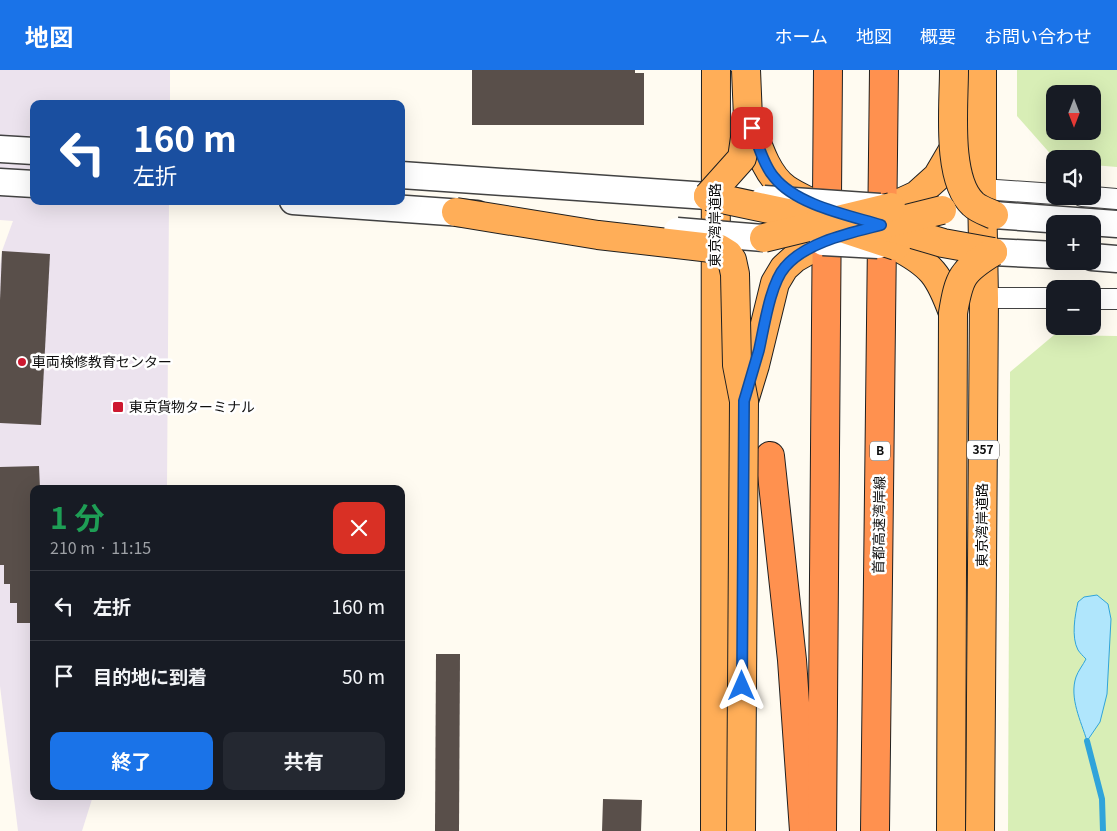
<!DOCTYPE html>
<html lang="ja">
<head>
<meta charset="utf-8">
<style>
	body { margin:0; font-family:Georgia,"Noto Sans JP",serif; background:#242831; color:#f1f3f6; height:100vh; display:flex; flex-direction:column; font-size:19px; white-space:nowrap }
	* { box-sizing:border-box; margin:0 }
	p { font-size:16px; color:#9ea1a6 }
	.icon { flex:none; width:28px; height:28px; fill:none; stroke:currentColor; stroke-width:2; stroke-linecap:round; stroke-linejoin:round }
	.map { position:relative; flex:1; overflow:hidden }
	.side { position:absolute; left:30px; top:415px; width:375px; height:315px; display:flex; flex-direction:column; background:#171b24; border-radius:10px; box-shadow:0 5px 20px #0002 }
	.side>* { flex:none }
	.hud { position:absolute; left:30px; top:30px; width:375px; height:105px; border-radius:10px; box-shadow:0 5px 20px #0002; background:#1a4fa0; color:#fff; overflow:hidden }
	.needle { width:32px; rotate:180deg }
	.buttons { position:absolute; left:1046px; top:15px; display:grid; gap:10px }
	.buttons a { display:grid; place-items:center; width:55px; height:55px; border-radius:10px; background:#171b24; box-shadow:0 5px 20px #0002; font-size:25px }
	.pin { position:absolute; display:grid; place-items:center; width:42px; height:42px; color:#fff; margin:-21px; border-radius:10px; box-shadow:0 2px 8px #0006 }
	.me { position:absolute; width:55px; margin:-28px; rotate:0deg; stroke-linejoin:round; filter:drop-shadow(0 0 4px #0008) }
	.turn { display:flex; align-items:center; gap:18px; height:105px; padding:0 20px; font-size:22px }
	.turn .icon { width:65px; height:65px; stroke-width:2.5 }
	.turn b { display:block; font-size:35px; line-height:42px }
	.round { display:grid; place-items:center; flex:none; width:52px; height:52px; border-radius:10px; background:#242831 }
	.overview { display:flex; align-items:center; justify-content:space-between; height:85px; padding:0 20px }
	h1 { font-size:30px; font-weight:700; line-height:38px; color:#1e9e55 }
	.primary-button { display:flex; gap:10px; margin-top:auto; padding:10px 20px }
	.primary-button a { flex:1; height:58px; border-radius:10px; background:#1a73e8; color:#fff; font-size:20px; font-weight:700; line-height:58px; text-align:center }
	.primary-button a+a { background:#242831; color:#f1f3f6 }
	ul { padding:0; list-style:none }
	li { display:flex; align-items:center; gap:15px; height:70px; padding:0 20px; border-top:1px solid #363941 }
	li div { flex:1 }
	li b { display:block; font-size:19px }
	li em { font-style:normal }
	header { display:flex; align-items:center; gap:30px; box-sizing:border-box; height:70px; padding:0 25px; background:#1a73e8; color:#fff }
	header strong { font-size:24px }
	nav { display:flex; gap:28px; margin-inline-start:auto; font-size:18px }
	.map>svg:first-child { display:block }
</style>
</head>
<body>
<header>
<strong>地図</strong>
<nav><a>ホーム</a><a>地図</a><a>概要</a><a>お問い合わせ</a></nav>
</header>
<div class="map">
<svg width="1117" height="761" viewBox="0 0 1117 761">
	<rect width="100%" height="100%" fill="#fffbf1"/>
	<!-- industrial -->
	<polygon fill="#ece3ee" points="0,0 170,0 170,34 34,34 34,131 169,131 167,419 34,419 34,726 93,726 82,761 18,761 0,616 0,196 2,181 13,151 0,150"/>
	<!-- green -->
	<g fill="#d8eeb6" fill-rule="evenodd">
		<path d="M1017 0H1117V97L1093 95 1092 89H1055L1017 46ZM1055 24H1092V61H1055Z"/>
		<polygon points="1054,265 1117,266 1117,761 1008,761 1010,302"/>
	</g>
	<!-- water -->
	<path fill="#b0e6fc" stroke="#30a4da" d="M1097 525 1108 534 1111 549 1107 624 1100 652 1087 671C1081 651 1069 628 1076 607 1078 601 1083 595 1086 589 1083 586 1080 583 1078 580 1071 567 1075 545 1078 532L1084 527Z"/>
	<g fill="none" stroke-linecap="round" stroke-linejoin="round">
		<!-- stream -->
		<polyline stroke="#30a4da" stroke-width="6" points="1087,671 1102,729 1103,761"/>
	</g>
	<!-- building -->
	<g fill="#594f4a">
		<polygon points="472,0 635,0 635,3 644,3 644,55 472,55"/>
		<polygon points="2,181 50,184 41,355 0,353 0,230"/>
		<polygon points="39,396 40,419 34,419 34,553 17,553 17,533 10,533 10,514 4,514 4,495 0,495 0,397"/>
		<polygon points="436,584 460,584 459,761 435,761"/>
		<polygon points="603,729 642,730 641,761 602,761"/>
	</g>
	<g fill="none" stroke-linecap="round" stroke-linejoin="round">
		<defs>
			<g id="minor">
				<polyline points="982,119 1055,124"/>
				<polyline points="1082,126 1117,129"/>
				<polyline points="984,228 1055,228"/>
				<polyline points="1092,229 1117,229"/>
			</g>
			<g id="tertiary">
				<polyline points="0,79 34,81"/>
				<polyline points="401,105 708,126"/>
				<polyline points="0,112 34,114"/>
				<polyline points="293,131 477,144"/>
				<polyline points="994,145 1117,154"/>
				<polyline points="993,182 1055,185"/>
				<polyline points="1092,187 1117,189"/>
			</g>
			<g id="trunk">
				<path d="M748 48C757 72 765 104 786 119 793 124 802 128 810 132"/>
				<polyline points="891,137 917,125 937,107 954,78"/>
				<path d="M896 176C932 195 939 205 953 243"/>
				<polyline points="744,331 755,295 775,213 784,198 795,188 823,172"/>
				<polyline points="715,761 716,0"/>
				<polyline points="980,761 984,228 982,119 982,0"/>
			</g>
			<g id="motorway">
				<polyline points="770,386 792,590 804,761"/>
				<polyline points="822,761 828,0"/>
				<polyline points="875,761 884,0"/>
			</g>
		</defs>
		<!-- minor casing -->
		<use href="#minor" stroke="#424242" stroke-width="22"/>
		<!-- tertiary casing -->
		<use href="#tertiary" stroke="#424242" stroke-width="29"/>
		<!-- trunk casing -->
		<use href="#trunk" stroke="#202020" stroke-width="30"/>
		<!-- motorway casing -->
		<use href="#motorway" stroke="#202020" stroke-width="30"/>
		<!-- minor -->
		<use href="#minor" stroke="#fff" stroke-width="20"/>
		<!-- tertiary -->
		<use href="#tertiary" stroke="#fff" stroke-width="26"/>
		<!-- trunk -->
		<use href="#trunk" stroke="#ffae58" stroke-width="28"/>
		<!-- motorway -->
		<use href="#motorway" stroke="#ff914f" stroke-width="28"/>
		<defs>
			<g id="tertiary-bridge">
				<polyline points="764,129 880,137"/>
				<polyline points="677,161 764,168"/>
				<polyline points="823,172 878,175"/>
			</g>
			<g id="trunk-bridge">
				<path d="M954 0C954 35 946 109 973 134 978 139 987 142 994 145"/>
				<polyline points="708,126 811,148 896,176"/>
				<polyline points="708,126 742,88 748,48 746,0"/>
				<polyline points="456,142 598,165 720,179 728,184 732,190 735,204 737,295 744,331 741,761"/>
				<polyline points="875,153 943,173 993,182"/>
				<polyline points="882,155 942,140"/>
				<polyline points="764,168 891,137"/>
				<path d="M951 761 953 243C959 207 962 201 993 182"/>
			</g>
		</defs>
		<!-- tertiary-bridge casing -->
		<use href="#tertiary-bridge" stroke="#424242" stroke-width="29" stroke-linecap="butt"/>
		<!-- trunk-bridge casing -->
		<use href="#trunk-bridge" stroke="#202020" stroke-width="30" stroke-linecap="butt"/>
		<!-- tertiary-bridge -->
		<use href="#tertiary-bridge" stroke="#fff" stroke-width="26"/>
		<!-- trunk-bridge -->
		<use href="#trunk-bridge" stroke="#ffae58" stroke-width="28"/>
	</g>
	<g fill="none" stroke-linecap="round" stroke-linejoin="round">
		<defs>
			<path id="route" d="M742 616 744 331C749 314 754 297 759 280 764 258 770 214 785 197 806 172 850 163 881 155 848 145 796 135 774 107 764 96 757 72 752 58"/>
		</defs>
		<!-- route casing -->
		<use href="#route" stroke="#114b97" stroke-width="12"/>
		<!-- route -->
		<use href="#route" stroke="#1a73e8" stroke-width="9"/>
	</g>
	<!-- markers -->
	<g fill="#cd1930" stroke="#fff" stroke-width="2">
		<circle cx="22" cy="292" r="5"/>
		<rect x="112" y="331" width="12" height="12" rx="2.5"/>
	</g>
	<g text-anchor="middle" stroke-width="5" stroke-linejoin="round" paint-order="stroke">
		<!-- shield labels -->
		<g fill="#fff" stroke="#575757" stroke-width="1">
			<rect x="967" y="370.5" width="32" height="19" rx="4"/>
			<rect x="870" y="371.5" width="20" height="19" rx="4"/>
		</g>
		<g font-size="12" font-weight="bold" fill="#0f0f0f">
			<text x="983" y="384">357</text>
			<text x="880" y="385">B</text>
		</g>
		<!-- street labels -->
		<g font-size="14" fill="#0f0f0f" stroke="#fff">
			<text transform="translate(715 155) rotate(-90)" y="5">東京湾岸道路</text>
			<text transform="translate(879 455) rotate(-89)" y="5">首都高速湾岸線</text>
			<text transform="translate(982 455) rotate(-90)" y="5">東京湾岸道路</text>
		</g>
		<!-- poi labels -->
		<g font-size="14" fill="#0f0f0f" stroke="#fff" text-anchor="start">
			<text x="32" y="297">車両検修教育センター</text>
			<text x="129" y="342">東京貨物ターミナル</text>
		</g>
	</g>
</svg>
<div class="buttons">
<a><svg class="needle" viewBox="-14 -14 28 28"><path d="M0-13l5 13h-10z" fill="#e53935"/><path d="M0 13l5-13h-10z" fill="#9ea1a6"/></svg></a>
<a><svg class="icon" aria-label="sound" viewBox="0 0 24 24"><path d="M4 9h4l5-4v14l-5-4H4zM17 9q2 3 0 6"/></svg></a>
<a>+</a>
<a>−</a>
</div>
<div class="pin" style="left:752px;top:58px;background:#d93025"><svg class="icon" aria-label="arrive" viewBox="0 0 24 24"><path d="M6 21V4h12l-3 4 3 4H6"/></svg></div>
<svg class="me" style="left:742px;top:616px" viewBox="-20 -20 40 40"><path d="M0-17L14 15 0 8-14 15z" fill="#1a73e8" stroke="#fff" stroke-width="4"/></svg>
<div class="hud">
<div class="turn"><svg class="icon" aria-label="left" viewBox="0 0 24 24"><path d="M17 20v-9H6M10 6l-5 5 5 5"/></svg><div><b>160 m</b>左折</div></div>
</div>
<section class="side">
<div class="overview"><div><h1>1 分</h1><p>210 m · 11:15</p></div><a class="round" style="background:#d93025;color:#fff"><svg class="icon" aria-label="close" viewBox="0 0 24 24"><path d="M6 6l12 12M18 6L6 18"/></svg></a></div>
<ul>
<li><svg class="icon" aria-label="left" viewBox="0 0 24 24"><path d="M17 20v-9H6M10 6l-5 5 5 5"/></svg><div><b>左折</b></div><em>160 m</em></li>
<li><svg class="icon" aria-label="arrive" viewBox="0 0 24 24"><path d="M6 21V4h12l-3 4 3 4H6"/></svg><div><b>目的地に到着</b></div><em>50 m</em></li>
</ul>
<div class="primary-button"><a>終了</a><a>共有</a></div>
</section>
</div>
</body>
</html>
